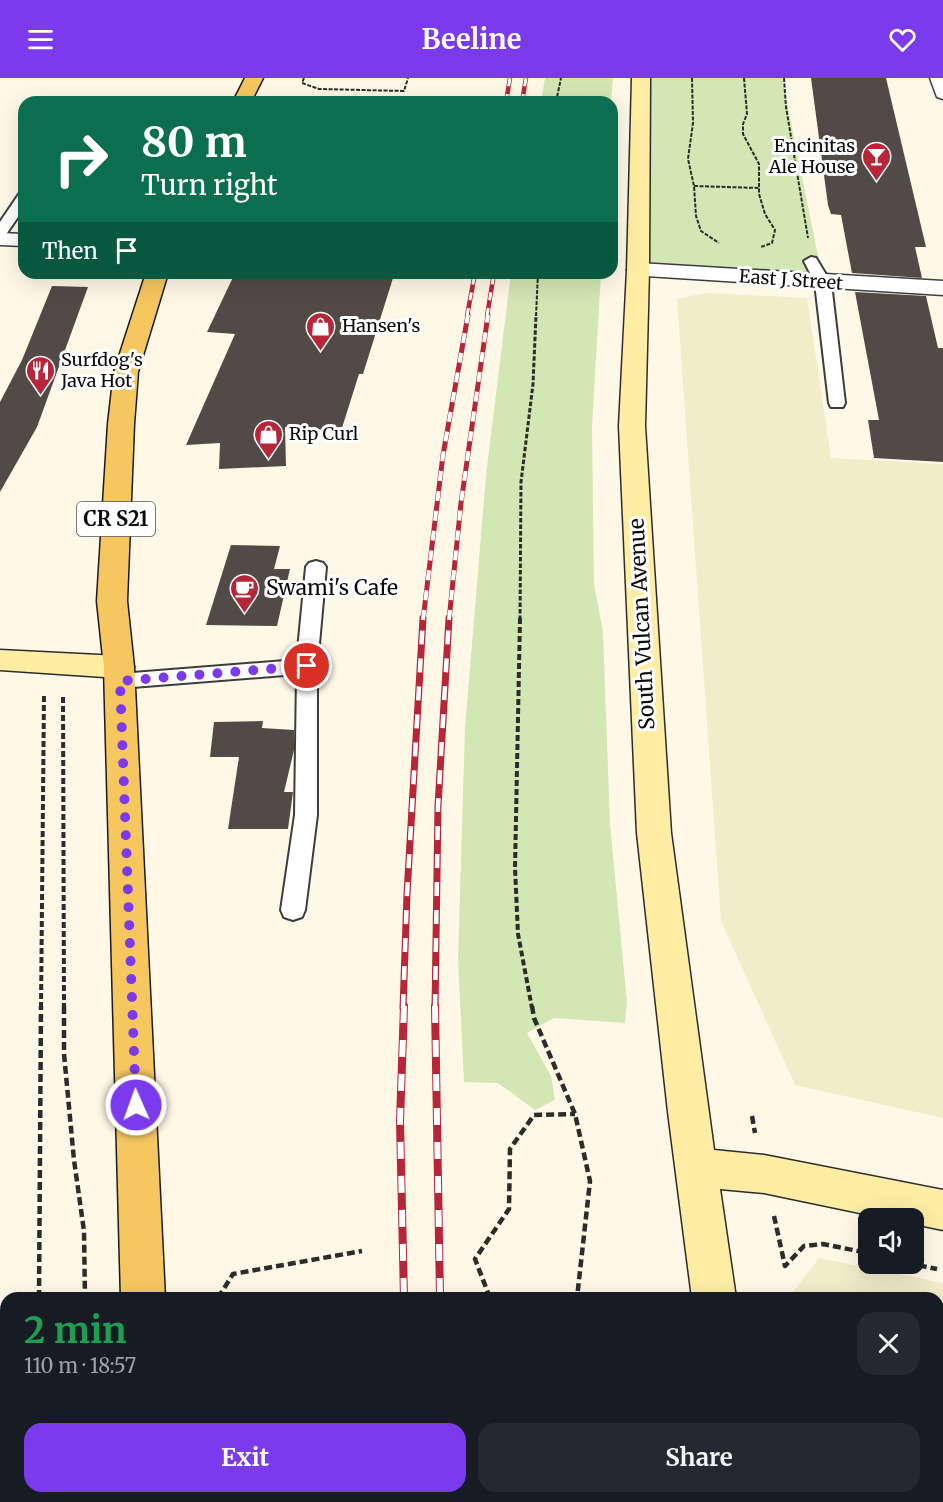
<!DOCTYPE html>
<html lang="en">
<head>
<meta charset="utf-8">
<style>
	body { margin:0; font-family:Merriweather,serif; background:#242831; color:#f1f3f6; height:100vh; display:flex; flex-direction:column; font-size:22px; white-space:nowrap }
	* { box-sizing:border-box; margin:0 }
	p { font-size:20px; color:#9ea1a6 }
	.icon { flex:none; width:33px; height:33px; fill:none; stroke:currentColor; stroke-width:2; stroke-linecap:round; stroke-linejoin:round }
	.map { position:relative; flex:1; overflow:hidden }
	.details { position:absolute; left:0px; top:1214px; width:944px; height:212px; display:flex; flex-direction:column; background:#171b24; border-radius:18px 18px 0 0; box-shadow:0 6px 24px #0002 }
	.details>* { flex:none }
	.top-card { position:absolute; left:18px; top:18px; width:600px; height:183px; border-radius:18px; box-shadow:0 6px 24px #0002; background:#0b6e4f; color:#fff; overflow:hidden }
	.buttons { position:absolute; left:858px; top:1130px; display:grid; gap:12px }
	.buttons a { display:grid; place-items:center; width:66px; height:66px; border-radius:12px; background:#171b24; box-shadow:0 6px 24px #0002; font-size:30px }
	.pin { position:absolute; display:grid; place-items:center; width:51px; height:51px; color:#fff; margin:-26px; border:3px solid #fff; border-radius:50%; box-shadow:0 2px 6px #0007 }
	.me { position:absolute; width:66px; margin:-33px; rotate:358deg; stroke-linejoin:round; filter:drop-shadow(0 0 4px #0008) }
	.turn { display:flex; align-items:center; gap:21px; height:126px; padding:0 24px; font-size:27px }
	.turn .icon { width:78px; height:78px; stroke-width:2.5 }
	.turn b { display:block; font-size:42px; line-height:51px }
	.then { display:flex; align-items:center; height:57px; padding:0 24px; background:#0003; gap:12px; font-size:22px }
	.round { display:grid; place-items:center; flex:none; width:63px; height:63px; border-radius:18px; background:#242831 }
	.summary { display:flex; align-items:center; justify-content:space-between; height:102px; padding:0 24px }
	h1 { font-size:36px; font-weight:700; line-height:45px; color:#1e9e55 }
	.primary-button { display:flex; gap:12px; margin-top:auto; padding:12px 24px }
	.primary-button a { flex:1; height:69px; border-radius:18px; background:#7c3aed; color:#fff; font-size:24px; font-weight:700; line-height:69px; text-align:center }
	.primary-button a+a { background:#242831; color:#f1f3f6 }
	header { display:flex; justify-content:space-between; align-items:center; height:78px; padding:0 24px; background:#7c3aed; color:#fff; font-size:27px; font-weight:700 }
	.map>svg:first-child { display:block }
</style>
</head>
<body>
<header><svg class="icon" aria-label="menu" viewBox="0 0 24 24"><path d="M4 6h16M4 12h16M4 18h16"/></svg>Beeline<svg class="icon" aria-label="heart" viewBox="0 0 24 24"><path d="M12 20l-8-8c-3-5 5-10 8-4 3-6 11-1 8 4z"/></svg></header>
<div class="map">
<svg width="943" height="1424" viewBox="0 0 943 1424">
	<rect width="100%" height="100%" fill="#fff8e7"/>
	<!-- farmland -->
	<g fill="#f3ecc9">
		<polygon points="705,215 807,220 831,380 943,386 943,1040 795,1007 721,843 677,221"/>
		<polygon points="819,1180 943,1205 943,1424 841,1424 840,1419 938,1419 938,1220 789,1219"/>
	</g>
	<!-- green -->
	<g fill="#d2e7b3">
		<polygon points="545,0 613,0 611,24 541,24"/>
		<polygon points="641,0 782,0 819,182 806,182 809,205 636,192"/>
		<polygon points="511,195 601,195 592,348 594,506 603,554 610,746 627,925 625,945 554,940 527,955 551,998 555,1022 535,1032 498,1005 464,1004 458,882 465,650 486,397"/>
	</g>
	<!-- building -->
	<g fill="#524a46">
		<polygon points="811,0 886,0 926,169 915,169 922,200 852,195 841,137 831,136 828,127"/>
		<polygon points="235,195 318,195 393,200 363,296 359,296 341,353 285,349 286,388 219,391 220,365 186,367 235,256 207,254"/>
		<polygon points="52,208 88,209 37,349 0,414 0,324 22,282"/>
		<polygon points="855,214 926,218 938,270 943,270 943,384 874,380 868,342 879,342"/>
		<polygon points="231,467 280,468 274,491 290,491 277,548 206,547"/>
		<polygon points="263,643 262,650 294,652 294,672 284,714 293,714 288,751 228,751 239,679 210,679 214,644"/>
	</g>
	<g fill="none" stroke-linecap="round" stroke-linejoin="round">
		<defs>
			<g id="lane">
				<polygon points="24,115 24,130 5,158 0,159 0,144 19,116"/>
				<polygon points="811,179 816,180 831,205 845,325 843,329 831,329 829,325 815,205 804,183"/>
				<polygon points="316,483 323,485 326,489 317,588 317,737 305,832 302,839 293,842 284,839 281,832 295,737 297,596 120,610 113,608 110,603 113,598 120,596 297,582 306,489 309,485"/>
			</g>
			<g id="street">
				<polygon points="930,0 943,0 943,21 937,19"/>
				<polygon points="0,155 24,156 24,168 0,167"/>
				<polygon points="638,185 943,203 943,217 630,197 627,192 630,187"/>
			</g>
			<g id="secondary">
				<polygon points="632,0 650,0 649,192 645,348 671,755 714,1072 764,1077 943,1112 943,1152 914,1146 914,1140 884,1140 764,1115 720,1111 736,1220 692,1220 668,1034 637,755 619,348 627,192"/>
				<polygon points="0,572 119,578 130,582 134,589 130,596 119,600 0,592"/>
				<polygon points="718,1419 766,1419 767,1424 719,1424"/>
			</g>
			<g id="primary">
				<polygon points="245,0 263,0 251,24 233,24"/>
				<polygon points="146,195 168,195 138,294 134,346 127,523 134,589 165,1220 121,1220 104,589 97,523 108,346 114,294"/>
				<rect x="126" y="1419" width="48" height="5"/>
			</g>
		</defs>
		<!-- lane casing -->
		<use href="#lane" stroke="#3d3d3d" stroke-width="4"/>
		<!-- street casing -->
		<use href="#street" stroke="#3d3d3d" stroke-width="3"/>
		<!-- secondary casing -->
		<use href="#secondary" stroke="#2c2c2c" stroke-width="3"/>
		<!-- primary casing -->
		<use href="#primary" stroke="#1b1b1b" stroke-width="3"/>
		<!-- path-far3 -->
		<g stroke="#2c2c2c" stroke-width="2" stroke-dasharray="4 1.5" stroke-linecap="butt">
			<polyline points="304,0 302,5 319,11 404,13 408,0"/>
			<polyline points="692,0 693,45 688,81 694,108 696,138 701,153 719,165"/>
			<polyline points="744,0 747,36 743,46 743,56 759,86 759,116 765,136 775,152 772,165 761,169"/>
			<polyline points="784,0 786,29 808,160"/>
			<polyline points="556,24 561,0"/>
			<polyline points="694,108 759,110"/>
			<polyline points="536,238 538,195"/>
		</g>
		<!-- path-far2 -->
		<polyline stroke="#2c2c2c" stroke-width="3" stroke-dasharray="4.5 2" stroke-linecap="butt" points="520,542 521,404 533,306 536,237"/>
		<!-- path-far1 -->
		<g stroke="#2c2c2c" stroke-width="4" stroke-dasharray="6 3" stroke-linecap="butt">
			<polyline points="520,540 515,790 518,856 532,930"/>
			<polyline points="63,619 64,930"/>
			<polyline points="41,930 44,617"/>
		</g>
		<!-- path -->
		<g stroke="#2c2c2c" stroke-width="4.5" stroke-dasharray="8 4" stroke-linecap="butt">
			<polyline points="64,928 64,976 74,1082 84,1153 85,1220"/>
			<polyline points="532,928 534,940 575,1036 590,1103 577,1220"/>
			<polyline points="752,1038 755,1055"/>
			<polyline points="774,1138 785,1188 804,1168 823,1166 868,1175"/>
			<polyline points="907,1185 937,1191"/>
			<polyline points="39,1220 41,928"/>
			<polyline points="218,1220 233,1196 362,1173"/>
			<polyline points="490,1220 475,1181 509,1131 510,1071 534,1037 575,1036"/>
			<polyline points="38,1419 38,1424"/>
			<polyline points="534,1419 534,1424"/>
			<polyline points="600,1419 600,1424"/>
			<polyline points="74,1424 75,1419"/>
		</g>
		<!-- lane -->
		<use href="#lane" fill="#fff" fill-rule="evenodd"/>
		<!-- street -->
		<use href="#street" fill="#fff" fill-rule="evenodd"/>
		<!-- secondary -->
		<use href="#secondary" fill="#feeda3" fill-rule="evenodd"/>
		<!-- primary -->
		<use href="#primary" fill="#f6c65f" fill-rule="evenodd"/>
		<defs>
			<g id="rail-far3">
				<polyline points="506,24 510,0"/>
				<polyline points="522,24 526,0"/>
				<polyline points="467,238 475,195"/>
				<polyline points="487,238 494,195"/>
			</g>
			<g id="rail-far2">
				<polyline points="423,542 443,377 468,237"/>
				<polyline points="449,542 461,425 488,237"/>
			</g>
			<g id="rail-far1">
				<polyline points="403,930 407,816 423,540"/>
				<polyline points="435,930 438,728 449,540"/>
			</g>
			<g id="rail">
				<polyline points="404,928 400,1043 404,1220"/>
				<polyline points="435,928 440,1220"/>
				<polyline points="409,1419 409,1424"/>
				<polyline points="447,1419 447,1424"/>
			</g>
		</defs>
		<!-- rail-far3 casing -->
		<use href="#rail-far3" stroke="#b62638" stroke-width="4.5"/>
		<!-- rail-far2 casing -->
		<use href="#rail-far2" stroke="#b62638" stroke-width="5"/>
		<!-- rail-far1 casing -->
		<use href="#rail-far1" stroke="#b62638" stroke-width="7"/>
		<!-- rail casing -->
		<use href="#rail" stroke="#b62638" stroke-width="8"/>
		<!-- rail-far3 -->
		<use href="#rail-far3" stroke="#fff" stroke-width="3" stroke-dasharray="8" stroke-linecap="butt"/>
		<!-- rail-far2 -->
		<use href="#rail-far2" stroke="#fff" stroke-width="4" stroke-dasharray="10" stroke-linecap="butt"/>
		<!-- rail-far1 -->
		<use href="#rail-far1" stroke="#fff" stroke-width="4.5" stroke-dasharray="14" stroke-linecap="butt"/>
		<!-- rail -->
		<use href="#rail" stroke="#fff" stroke-width="6" stroke-dasharray="17" stroke-linecap="butt"/>
	</g>
	<g fill="none" stroke-linecap="round" stroke-linejoin="round">
		<!-- route -->
		<polyline stroke="#7c3aed" stroke-width="10" stroke-dasharray="0 18" points="136,1027 120,603 307,588"/>
	</g>
	<!-- icons -->
	<defs>
		<symbol id="bar-pin" viewBox="-11 -11 22 30"><path d="M0 17L-7.5 6A9.5 9.5 0 1 1 7.5 6Z" fill="#b62638" stroke="#fff"/><path d="M-6-5H6L.8 .8V4.5H3.5V6h-7V4.5H-.8V.8Z" fill="#fff"/></symbol>
		<symbol id="shop-pin" viewBox="-11 -11 22 30"><path d="M0 17L-7.5 6A9.5 9.5 0 1 1 7.5 6Z" fill="#b62638" stroke="#fff"/><path d="M-5-2.5h2.3a2.7 3.5 0 0 1 5.4 0H5L5.5 6h-11ZM-1.5-2.5h3a1.5 2.3 0 0 0-3 0Z" fill="#fff"/></symbol>
		<symbol id="restaurant-pin" viewBox="-11 -11 22 30"><path d="M0 17L-7.5 6A9.5 9.5 0 1 1 7.5 6Z" fill="#b62638" stroke="#fff"/><path d="M-5-6h1v4h1v-4h1v4h1v-4h1v5L-1.5 .5V6h-2V.5L-5-1ZM5-6V6H3V1.5H1.5Q1.5-4 5-6Z" fill="#fff"/></symbol>
		<symbol id="cafe-pin" viewBox="-11 -11 22 30"><path d="M0 17L-7.5 6A9.5 9.5 0 1 1 7.5 6Z" fill="#b62638" stroke="#fff"/><path d="M-5.5-4.5H6V0H3Q3 3.5 0 3.5H-2.5Q-5.5 3.5-5.5 0ZM3-3.2v2h1.7v-2ZM-6 4.5H4V6H-6Z" fill="#fff"/></symbol>
	</defs>
	<g fill-rule="evenodd">
		<use href="#bar-pin" x="860" y="62" width="33" height="45"/>
		<use href="#shop-pin" x="304" y="232" width="33" height="45"/>
		<use href="#restaurant-pin" x="24" y="276" width="33" height="45"/>
		<use href="#shop-pin" x="252" y="340" width="33" height="45"/>
		<use href="#cafe-pin" x="228" y="494" width="33" height="45"/>
	</g>
	<g text-anchor="middle" stroke-width="6" stroke-linejoin="round" paint-order="stroke">
		<!-- far-poi labels -->
		<g font-size="18" fill="#0a0a0a" stroke="#fff" text-anchor="start">
			<text x="855" y="74" text-anchor="end">Encinitas<tspan x="855" dy="21">Ale House</tspan></text>
			<text x="342" y="254">Hansen's</text>
			<text x="61" y="288">Surfdog's<tspan x="61" dy="21">Java Hot</tspan></text>
			<text x="289" y="362">Rip Curl</text>
		</g>
		<!-- far-street labels -->
		<g font-size="18" fill="#0a0a0a" stroke="#fff">
			<text transform="translate(791 202) rotate(4)" y="6">East J Street</text>
		</g>
		<!-- shield labels -->
		<rect fill="#fff" stroke="#545454" stroke-width="1.5" x="77" y="424" width="78" height="34" rx="4.5"/>
		<g font-size="20" font-weight="bold" fill="#0a0a0a">
			<text x="116" y="448">CR S21</text>
		</g>
		<!-- poi labels -->
		<g font-size="21" fill="#0a0a0a" stroke="#fff" text-anchor="start">
			<text x="266" y="517">Swami's Cafe</text>
		</g>
		<!-- street labels -->
		<g font-size="21" fill="#0a0a0a" stroke="#fff">
			<text transform="translate(642 546) rotate(-93)" y="7">South Vulcan Avenue</text>
		</g>
	</g>
</svg>
<div class="buttons">
<a><svg class="icon" aria-label="sound" viewBox="0 0 24 24"><path d="M4 9h4l5-4v14l-5-4H4zM17 9q2 3 0 6"/></svg></a>
</div>
<div class="pin" style="left:307px;top:588px;background:#d93025"><svg class="icon" aria-label="arrive" viewBox="0 0 24 24"><path d="M6 21V4h12l-3 4 3 4H6"/></svg></div>
<svg class="me" style="left:136px;top:1027px" viewBox="-20 -20 40 40"><circle r="17" fill="#7c3aed" stroke="#fff" stroke-width="3"/><path d="M0-11L8 9 0 5-8 9z" fill="#fff"/></svg>
<div class="top-card">
<div class="turn"><svg class="icon" aria-label="right" viewBox="0 0 24 24"><path d="M7 20v-9h11M14 6l5 5-5 5"/></svg><div><b>80 m</b>Turn right</div></div>
<div class="then">Then<svg class="icon" aria-label="arrive" viewBox="0 0 24 24"><path d="M6 21V4h12l-3 4 3 4H6"/></svg></div>
</div>
<section class="details">
<div class="summary"><div><h1>2 min</h1><p>110 m · 18:57</p></div><a class="round"><svg class="icon" aria-label="close" viewBox="0 0 24 24"><path d="M6 6l12 12M18 6L6 18"/></svg></a></div>
<div class="primary-button"><a>Exit</a><a>Share</a></div>
</section>
</div>
</body>
</html>
